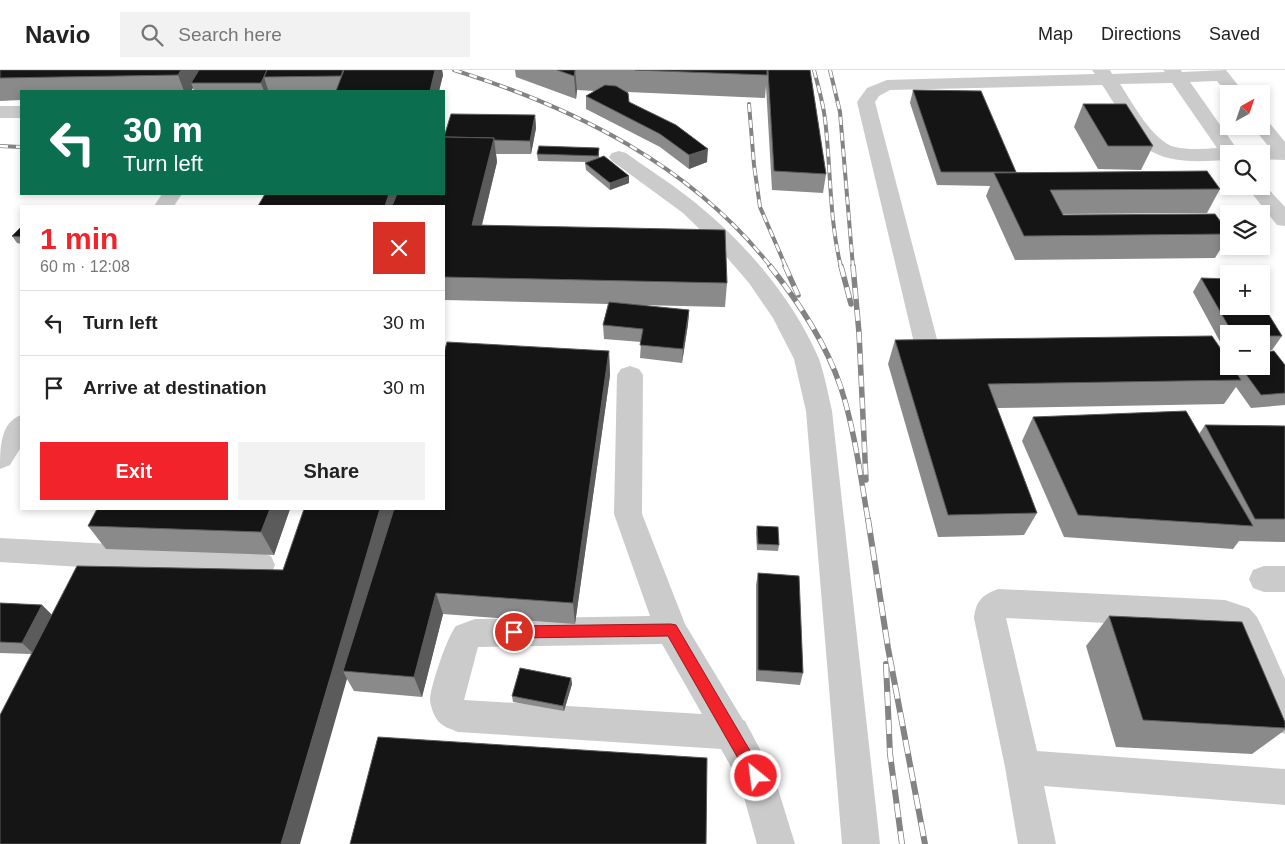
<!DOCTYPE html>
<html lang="en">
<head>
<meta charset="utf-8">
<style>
	body { margin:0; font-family:Helvetica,sans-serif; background:#f2f2f2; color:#222; height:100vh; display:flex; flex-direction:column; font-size:19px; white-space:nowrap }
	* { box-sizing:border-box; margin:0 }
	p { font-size:16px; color:#767676 }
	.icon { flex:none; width:28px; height:28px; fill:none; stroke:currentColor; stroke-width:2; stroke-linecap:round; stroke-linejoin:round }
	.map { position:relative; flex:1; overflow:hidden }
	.details { position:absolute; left:20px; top:135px; width:425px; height:305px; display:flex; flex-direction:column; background:#fff; border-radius:0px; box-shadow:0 2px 8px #0003 }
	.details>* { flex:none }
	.top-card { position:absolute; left:20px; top:20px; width:425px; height:105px; border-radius:0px; box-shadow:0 2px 8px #0003; background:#0b6e4f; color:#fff; overflow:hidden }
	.needle { width:32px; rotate:40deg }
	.buttons { position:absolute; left:1220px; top:15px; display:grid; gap:10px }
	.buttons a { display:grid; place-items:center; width:50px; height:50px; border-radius:0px; background:#fff; box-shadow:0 2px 8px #0003; font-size:25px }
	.pin { position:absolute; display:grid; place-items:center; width:42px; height:42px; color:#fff; margin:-21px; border:2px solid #fff; border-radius:50%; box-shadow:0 1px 5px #0007 }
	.me { position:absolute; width:55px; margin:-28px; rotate:331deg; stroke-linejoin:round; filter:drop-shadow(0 0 4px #0008) }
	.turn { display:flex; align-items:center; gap:18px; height:105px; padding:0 20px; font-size:22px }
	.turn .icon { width:65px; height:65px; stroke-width:2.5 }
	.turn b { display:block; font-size:35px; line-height:42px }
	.round { display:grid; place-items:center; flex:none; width:52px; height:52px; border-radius:0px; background:#f2f2f2 }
	.overview { display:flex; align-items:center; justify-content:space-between; height:85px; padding:0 20px }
	h1 { font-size:30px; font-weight:800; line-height:38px; color:#f2232a }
	.primary-button { display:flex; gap:10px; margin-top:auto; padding:10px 20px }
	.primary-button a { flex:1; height:58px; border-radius:0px; background:#f2232a; color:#fff; font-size:20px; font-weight:800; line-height:58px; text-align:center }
	.primary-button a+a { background:#f2f2f2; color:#222 }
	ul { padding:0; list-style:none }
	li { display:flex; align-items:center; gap:15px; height:65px; padding:0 20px; border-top:1px solid #e0e0e0 }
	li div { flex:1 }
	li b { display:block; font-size:19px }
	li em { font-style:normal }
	header { display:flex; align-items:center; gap:30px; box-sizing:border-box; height:70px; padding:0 25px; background:#fff; border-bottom:1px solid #e0e0e0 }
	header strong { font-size:24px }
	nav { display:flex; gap:28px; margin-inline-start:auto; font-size:18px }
	.search { width:350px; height:45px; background:#f2f2f2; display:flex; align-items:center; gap:12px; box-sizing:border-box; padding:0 18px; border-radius:0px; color:#767676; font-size:19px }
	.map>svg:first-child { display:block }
</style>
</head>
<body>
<header>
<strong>Navio</strong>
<div class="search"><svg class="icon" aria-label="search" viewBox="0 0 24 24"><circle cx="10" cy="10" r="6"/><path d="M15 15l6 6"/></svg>Search here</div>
<nav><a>Map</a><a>Directions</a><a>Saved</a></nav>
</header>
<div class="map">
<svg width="1285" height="774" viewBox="0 0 1285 774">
	<rect width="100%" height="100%" fill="#fff"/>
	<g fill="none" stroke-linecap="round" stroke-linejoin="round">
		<!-- minor -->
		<g fill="#cbcbcb" fill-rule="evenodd">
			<path d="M1092 0H1110L1112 4 1165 2 1163 0H1181L1182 2 1226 0 1245 24H1229V27L1217 11 1190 12 1237 79 1269 77 1252 56H1261V49L1268 51 1285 72V90L1261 89V84H1229V90C1201 91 1170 95 1146 78 1136 71 1111 27 1102 15L890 20 879 26 875 32 938 273 935 279 926 281 917 279 914 273 857 32 867 18 887 10 1095 4ZM1172 13 1217 78C1203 79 1188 80 1175 77 1153 72 1132 32 1120 14Z"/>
			<rect x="0" y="36" width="21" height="12"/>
			<path d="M619 81 626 83C646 98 668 111 688 127 742 169 792 226 819 289 825 306 828 324 832 341L880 774H842L806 341 794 289 773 248 749 213 717 176 683 143 612 91 609 87 612 83Z"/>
			<polygon points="1261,111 1285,137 1285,156 1277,155 1246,116 1261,116"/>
			<polygon points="162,124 182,124 174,136 154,136"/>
			<path d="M630 296 639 299 643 305 642 444 685 554 743 650 745 651 774 706 795 774H757L740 713 721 679 458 662C451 659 443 657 438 651 434 646 430 635 430 629 431 615 447 567 456 556L475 549 650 546 614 444 617 305 621 299ZM662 574 702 644 464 630 478 577Z"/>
			<path d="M21 345V377L10 395 0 399C0 378 0 353 21 345Z"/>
			<polygon points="0,468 260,482 271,486 275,495 271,504 260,508 0,492"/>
			<polygon points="1264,496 1285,496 1285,522 1264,522 1253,518 1249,509 1253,500"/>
			<path d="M998 519 1225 530 1249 538 1257 547 1262 557 1285 609V664L1273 660 1234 566 1227 559 1006 548 1037 681 1285 699V735L1044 716 1056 774H1018L1005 697 974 548C976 531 982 525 998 519Z"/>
		</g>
		<defs>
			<g id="rail-far2">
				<path d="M454 0C575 38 691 95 771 197"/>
				<path d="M814 0C818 16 823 32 825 49 831 98 829 149 841 197"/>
				<polyline points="830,0 840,42 853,197"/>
				<polyline points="749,34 754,95 760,137 786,197"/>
				<polyline points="0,76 21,77"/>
			</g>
			<g id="rail-far1">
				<path d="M770 196C799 233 826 273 841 318 854 357 861 409 868 450"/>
				<polyline points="785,196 798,225"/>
				<polyline points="841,196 851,234"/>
				<polyline points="853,196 859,263 866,410"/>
			</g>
			<g id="rail">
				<polyline points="868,449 888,578 925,774"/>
				<polyline points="886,594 890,684 902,774"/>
			</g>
		</defs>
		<!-- rail-far2 casing -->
		<use href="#rail-far2" stroke="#838383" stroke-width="4"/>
		<!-- rail-far1 casing -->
		<use href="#rail-far1" stroke="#838383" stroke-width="5.5"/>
		<!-- rail casing -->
		<use href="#rail" stroke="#838383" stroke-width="6"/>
		<!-- rail-far2 -->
		<use href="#rail-far2" stroke="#fff" stroke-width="2.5" stroke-dasharray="8" stroke-linecap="butt"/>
		<!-- rail-far1 -->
		<use href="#rail-far1" stroke="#fff" stroke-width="4" stroke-dasharray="11" stroke-linecap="butt"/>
		<!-- rail -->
		<use href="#rail" stroke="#fff" stroke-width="4.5" stroke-dasharray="14" stroke-linecap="butt"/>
	</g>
	<!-- wall -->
	<g fill="#8a8a8a">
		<polygon points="0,0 442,0 443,5 439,21 268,21 268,20 268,21 194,21 193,18 191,21 21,21 21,30 0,31"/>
		<polygon points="515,0 810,0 826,104 823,123 772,120 766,16 765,28 628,22 629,32 707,92 689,99 660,77 586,39 586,26 595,21 577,20 576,29 516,7"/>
		<polygon points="913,20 1016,102 1220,119 1207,143 1062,144 1063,145 1229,163 1229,165 1215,188 1015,190 986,126 990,116 937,115 910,33"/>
		<polygon points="1083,34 1153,76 1141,100 1098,99 1074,57"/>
		<polygon points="535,45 536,58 531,84 496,84 497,92 482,155 727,213 725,237 639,235 689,240 688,254 682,293 640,288 641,272 604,269 603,255 608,234 444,230 444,67"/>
		<polygon points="599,78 599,88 629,106 629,113 610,120 586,100 585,93 588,92 538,91 537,84"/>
		<polygon points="21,157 21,174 17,173 12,166"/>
		<polygon points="1201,208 1282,266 1272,280 1261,280 1261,264 1229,264 1229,279 1224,279 1193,222"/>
		<polygon points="895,270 1228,290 1229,288 1229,296 1261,296 1285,295 1285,335 1251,338 1236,317 1224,334 997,338 1037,443 1024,465 938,467 888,294"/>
		<polygon points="609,281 610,305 575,554 443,544 422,627 354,621 347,609 31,584 0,583 0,533 42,535 52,545 283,500 444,439"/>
		<polygon points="1033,347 1199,364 1205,355 1285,356 1285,472 1239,471 1233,479 1064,467 1022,371"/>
		<polygon points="290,439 274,485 106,479 88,456"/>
		<polygon points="757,456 779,475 778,481 757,480 756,463"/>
		<polygon points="758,503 803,603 800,615 756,611 756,515"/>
		<polygon points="1109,546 1285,652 1285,660 1252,684 1116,677 1086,576"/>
		<polygon points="571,608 572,614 564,641 513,632 512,626"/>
	</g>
	<!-- shaded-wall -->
	<g fill="#5b5b5b">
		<polygon points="181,0 203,0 191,13 193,18 191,21 184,21 178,5"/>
		<polygon points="435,0 442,0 443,5 439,21 430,21"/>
		<polygon points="575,0 577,20 576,29 574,6"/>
		<polygon points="264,7 268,20 268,21 264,21 261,13"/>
		<polygon points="535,45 536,58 531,84 530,71"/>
		<polygon points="494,68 497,92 476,179 472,155"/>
		<polygon points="708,79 707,92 689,99 689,85"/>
		<polygon points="629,106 629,113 610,120 610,113"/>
		<polygon points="389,124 400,124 399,136 385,136"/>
		<polygon points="689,240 688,254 682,293 683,279"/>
		<polygon points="609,281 610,305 575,554 573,533"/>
		<polygon points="270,439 290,439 274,485 261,462"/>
		<polygon points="380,439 395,439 343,601 347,609 300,774 281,774"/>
		<polygon points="436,523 443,544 422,627 414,607"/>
		<polygon points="42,535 54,547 34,584 22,573"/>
		<polygon points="571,608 572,614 564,641 563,636"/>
	</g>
	<!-- building -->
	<g fill="#151515" stroke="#5b5b5b">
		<polygon points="0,0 181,0 178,5 0,8"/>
		<polygon points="199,0 267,0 261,13 191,13"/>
		<polygon points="267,0 343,0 341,6 264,7"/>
		<polygon points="344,0 435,0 430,21 336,21"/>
		<polygon points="557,0 575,0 574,6"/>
		<polygon points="635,0 767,0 767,5"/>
		<polygon points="768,0 810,0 826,104 774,101"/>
		<polygon points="605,15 616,16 628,23 629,32 676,55 708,79 689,85 660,64 586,26"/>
		<polygon points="913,20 981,21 1016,102 941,102"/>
		<polygon points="1083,34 1126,34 1153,76 1108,76"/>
		<polygon points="451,44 535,45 530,71 494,70 494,68 444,67"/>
		<polygon points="444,67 494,68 472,155 725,160 727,213 444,207 444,136 392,136 397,124 444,124"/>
		<polygon points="539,76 599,78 598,86 537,84"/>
		<polygon points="604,86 629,106 610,113 585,93"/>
		<polygon points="1207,101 1220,119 1050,120 1063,145 1215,144 1229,163 1229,164 1024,166 994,103"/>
		<polygon points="265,124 389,124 385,136 258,136"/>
		<polygon points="21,157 21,167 12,166"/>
		<polygon points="1201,208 1229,209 1229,236 1261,236 1261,232 1282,266 1261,266 1261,264 1233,264"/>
		<polygon points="609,232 689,240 683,279 640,275 643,259 603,255"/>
		<polygon points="1212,266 1229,291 1229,296 1232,296 1241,310 988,314 1037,443 948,445 895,270"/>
		<polygon points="447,272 609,281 573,533 436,523 414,607 343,601 394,439 444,439 444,283"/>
		<polygon points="1274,281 1285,295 1285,323 1261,325 1240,296 1261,296 1261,282"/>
		<polygon points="1186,341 1253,456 1078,445 1033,347"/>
		<polygon points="1205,355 1285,356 1285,449 1255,449"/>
		<polygon points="97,439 270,439 261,462 88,456"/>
		<polygon points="304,439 380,439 281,774 0,774 0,645 77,496 283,500"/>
		<polygon points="757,456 778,457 779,475 758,474"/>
		<polygon points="758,503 799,506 803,603 758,600"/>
		<polygon points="0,533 42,535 22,573 0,572"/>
		<polygon points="1109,546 1242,552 1285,652 1285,658 1143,650"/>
		<polygon points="520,598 571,608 563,636 512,626"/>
		<polygon points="378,667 707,688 706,774 350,774"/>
	</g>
	<!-- route -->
	<polygon fill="#f2232a" stroke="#9d171b" points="671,554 676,555 762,701 764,706 762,711 756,713 751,711 668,566 514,568 509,566 508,562 509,558 514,556"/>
</svg>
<div class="buttons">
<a><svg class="needle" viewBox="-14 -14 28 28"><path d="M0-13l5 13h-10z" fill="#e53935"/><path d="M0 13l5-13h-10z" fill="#767676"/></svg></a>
<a><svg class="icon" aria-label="search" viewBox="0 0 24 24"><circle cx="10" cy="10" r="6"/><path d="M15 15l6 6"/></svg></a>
<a><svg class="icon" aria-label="layers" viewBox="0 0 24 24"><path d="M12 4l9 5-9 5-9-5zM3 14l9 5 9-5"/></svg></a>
<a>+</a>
<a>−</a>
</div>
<div class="pin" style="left:514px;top:562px;background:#d93025"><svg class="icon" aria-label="arrive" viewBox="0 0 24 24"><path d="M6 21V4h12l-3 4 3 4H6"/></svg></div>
<svg class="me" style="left:756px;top:706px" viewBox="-20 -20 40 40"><circle r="17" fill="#f2232a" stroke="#fff" stroke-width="3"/><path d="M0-11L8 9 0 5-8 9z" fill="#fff"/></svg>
<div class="top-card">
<div class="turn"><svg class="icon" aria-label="left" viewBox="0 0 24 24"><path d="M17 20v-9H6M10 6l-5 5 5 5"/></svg><div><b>30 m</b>Turn left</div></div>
</div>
<section class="details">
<div class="overview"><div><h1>1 min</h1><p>60 m · 12:08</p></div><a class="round" style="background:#d93025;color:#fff"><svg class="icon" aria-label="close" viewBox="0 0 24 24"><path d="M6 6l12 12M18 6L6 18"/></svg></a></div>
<ul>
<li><svg class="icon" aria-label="left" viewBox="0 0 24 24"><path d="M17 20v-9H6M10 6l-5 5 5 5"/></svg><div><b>Turn left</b></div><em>30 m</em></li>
<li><svg class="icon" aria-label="arrive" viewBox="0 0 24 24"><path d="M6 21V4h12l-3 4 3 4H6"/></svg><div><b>Arrive at destination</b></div><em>30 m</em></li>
</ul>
<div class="primary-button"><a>Exit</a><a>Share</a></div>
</section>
</div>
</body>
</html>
